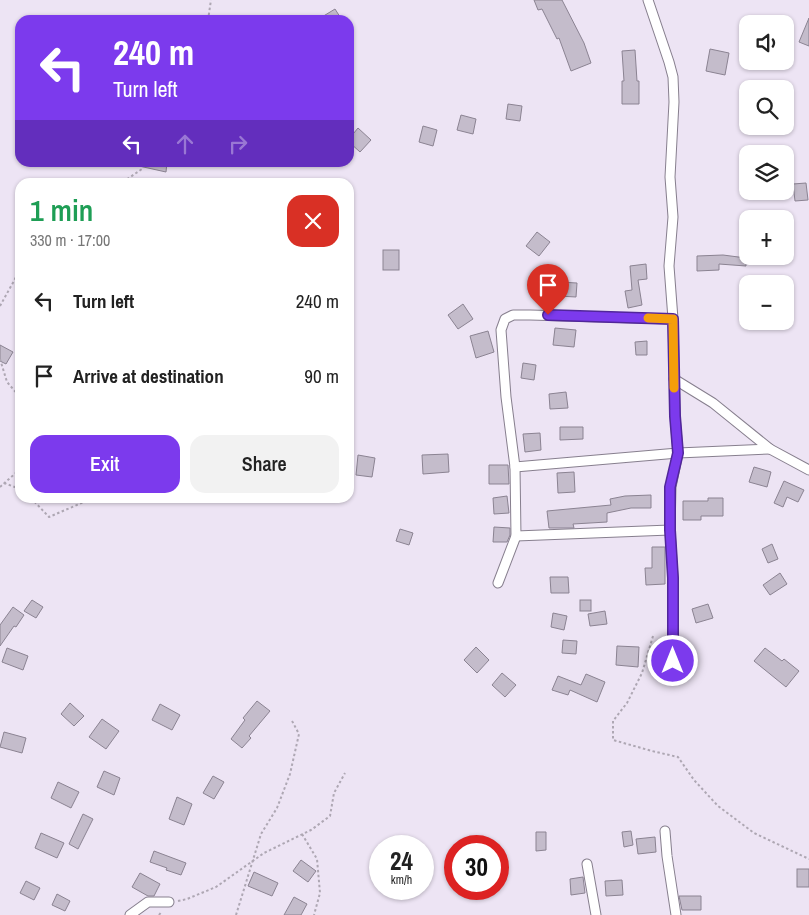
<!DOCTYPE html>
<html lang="en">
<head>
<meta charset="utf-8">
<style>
	body { margin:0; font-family:"Archivo Narrow",sans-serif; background:#f2f2f2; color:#222; height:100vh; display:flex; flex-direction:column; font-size:19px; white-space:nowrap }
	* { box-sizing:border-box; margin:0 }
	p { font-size:16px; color:#767676 }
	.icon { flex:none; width:28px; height:28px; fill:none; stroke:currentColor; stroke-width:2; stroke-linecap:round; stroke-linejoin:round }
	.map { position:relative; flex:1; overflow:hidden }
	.sheet { position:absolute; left:15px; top:178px; width:339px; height:325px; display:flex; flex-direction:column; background:#fff; border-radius:15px; box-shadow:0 1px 4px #0004 }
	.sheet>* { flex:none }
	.banner { position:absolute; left:15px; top:15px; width:339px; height:152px; border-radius:15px; box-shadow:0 1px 4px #0004; background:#7c3aed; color:#fff; overflow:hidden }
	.buttons { position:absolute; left:739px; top:15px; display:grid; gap:10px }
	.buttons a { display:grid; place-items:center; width:55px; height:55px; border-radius:10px; background:#fff; box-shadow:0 1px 4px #0004; font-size:25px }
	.speed { position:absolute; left:369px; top:835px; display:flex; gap:10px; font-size:25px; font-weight:700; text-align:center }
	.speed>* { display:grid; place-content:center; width:65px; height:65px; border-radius:50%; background:#fff; box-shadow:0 1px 4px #0004; line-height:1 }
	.speed small { font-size:12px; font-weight:400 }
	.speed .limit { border:8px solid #d22; background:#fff; color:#111 }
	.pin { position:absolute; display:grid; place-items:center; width:42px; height:42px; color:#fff; margin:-51px -21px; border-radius:50% 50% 50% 0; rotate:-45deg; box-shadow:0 0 5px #0007 }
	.pin .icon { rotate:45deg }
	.me { position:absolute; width:55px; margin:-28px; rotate:0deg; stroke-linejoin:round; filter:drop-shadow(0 0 4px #0008) }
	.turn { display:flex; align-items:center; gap:18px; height:105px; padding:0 15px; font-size:22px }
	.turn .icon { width:65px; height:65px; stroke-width:2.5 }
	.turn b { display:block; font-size:35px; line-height:42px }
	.lanes { display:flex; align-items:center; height:48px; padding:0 15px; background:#0003; justify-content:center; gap:25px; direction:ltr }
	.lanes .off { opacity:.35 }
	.round { display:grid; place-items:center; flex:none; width:52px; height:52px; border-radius:15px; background:#f2f2f2 }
	.summary { display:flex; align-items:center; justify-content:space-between; height:85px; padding:0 15px }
	h1 { font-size:30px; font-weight:600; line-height:38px; color:#1e9e55 }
	.action { display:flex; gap:10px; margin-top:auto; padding:10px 15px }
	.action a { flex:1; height:58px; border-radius:15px; background:#7c3aed; color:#fff; font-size:20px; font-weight:600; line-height:58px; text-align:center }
	.action a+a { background:#f2f2f2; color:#222 }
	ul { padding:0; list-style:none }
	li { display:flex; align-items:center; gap:15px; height:75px; padding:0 15px }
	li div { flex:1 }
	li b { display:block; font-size:19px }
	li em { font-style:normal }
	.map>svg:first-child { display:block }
</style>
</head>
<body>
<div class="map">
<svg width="809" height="915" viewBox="0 0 809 915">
	<rect width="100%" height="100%" fill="#ede4f4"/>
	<!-- building -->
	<g fill="#c4bccb" stroke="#8b8392">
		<polygon points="534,0 562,0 584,43 591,63 571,71 559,38 557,39 542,9 538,10"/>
		<polygon points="335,9 342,20 317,20"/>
		<polygon points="809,18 809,46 799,42"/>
		<polygon points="710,49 729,53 725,75 706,71"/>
		<polygon points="635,50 637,81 639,81 639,104 622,104 622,81 624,81 622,51"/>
		<polygon points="508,104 522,106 520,121 506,119"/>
		<polygon points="461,115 476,119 473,134 457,130"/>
		<polygon points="423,126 437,130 433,146 419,142"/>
		<polygon points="358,128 371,140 360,152 349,142 349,139"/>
		<polygon points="139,162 167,162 166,172 139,166"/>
		<polygon points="806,183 808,200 795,201 793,184"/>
		<polygon points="537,232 550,242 539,256 526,246"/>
		<rect x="383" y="250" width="16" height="20"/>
		<polygon points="723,255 746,258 746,266 719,264 719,270 697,271 697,256"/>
		<polygon points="646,264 647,279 638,280 642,305 628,308 625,291 632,290 630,266"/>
		<polygon points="559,282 577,283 576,297 558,296"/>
		<polygon points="463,304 473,319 458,329 448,315"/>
		<polygon points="555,328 576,330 574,347 553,345"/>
		<polygon points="488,331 494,352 476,358 470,336"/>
		<polygon points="647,341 647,355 636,355 635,342"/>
		<polygon points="0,345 13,352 6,364 0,361"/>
		<polygon points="523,363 536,365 534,380 521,378"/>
		<polygon points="566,392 568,408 550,409 549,394"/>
		<polygon points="560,427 583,427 583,439 560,440"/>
		<polygon points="540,433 541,450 525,452 523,434"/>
		<polygon points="448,454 449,472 423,474 422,455"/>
		<polygon points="358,455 375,458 372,477 356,475"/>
		<polygon points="489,465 508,465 509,484 489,484"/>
		<polygon points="754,467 771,472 767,487 749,482"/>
		<polygon points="574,472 575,492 558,493 557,473"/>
		<polygon points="784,481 804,490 798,502 787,497 783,507 774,503"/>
		<polygon points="651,495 651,508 631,508 607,513 607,522 573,524 574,528 549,528 547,511 611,505 610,499 625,496"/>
		<polygon points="507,496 509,513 494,514 493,498"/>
		<polygon points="708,498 723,498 723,516 701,516 701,520 683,520 683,501 708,501"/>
		<polygon points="494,527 510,528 510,535 507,542 493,542"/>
		<polygon points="400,529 413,533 409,545 396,541"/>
		<polygon points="772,544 778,559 768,563 762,549"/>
		<polygon points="652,547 665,547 665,584 646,585 645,568 652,568"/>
		<polygon points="780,573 787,584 770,595 763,585"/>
		<polygon points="550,577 568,577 569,593 551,593"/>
		<polygon points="32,600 43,607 36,618 24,611"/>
		<rect x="580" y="600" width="11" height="11"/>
		<polygon points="708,604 713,618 696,623 692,609"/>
		<polygon points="13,607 24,615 16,627 14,626 0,646 0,625"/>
		<polygon points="605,611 607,624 590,626 588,614"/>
		<polygon points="553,613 567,616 564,630 551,627"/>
		<polygon points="563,640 577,641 576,654 562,653"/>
		<polygon points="617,646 639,647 638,667 616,665"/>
		<polygon points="476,647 489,660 477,673 464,660"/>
		<polygon points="7,648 28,656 23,670 2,662"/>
		<polygon points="765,648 782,661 784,659 799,671 786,687 754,661"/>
		<polygon points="502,673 516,685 505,697 492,685"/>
		<polygon points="586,674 605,682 597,702 570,690 568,695 552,690 558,676 581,685"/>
		<polygon points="257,701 270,711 249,736 251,738 242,748 231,739 245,720 243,718"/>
		<polygon points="70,703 84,716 74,726 61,714"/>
		<polygon points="160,704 180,715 172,730 152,720"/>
		<polygon points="102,719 119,731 106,749 89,737"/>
		<polygon points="4,732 26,738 22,753 0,747"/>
		<polygon points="104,771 120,778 114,795 97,787"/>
		<polygon points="213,776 224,782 214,799 203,793"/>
		<polygon points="58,782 79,792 71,808 51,798"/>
		<polygon points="177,797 192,804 184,825 169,819"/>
		<polygon points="83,814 93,819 78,849 69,844"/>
		<polygon points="631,831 633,845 624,847 622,832"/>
		<polygon points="536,832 546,832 546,850 536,851"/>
		<polygon points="41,833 64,843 57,858 35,848"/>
		<polygon points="655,837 656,852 638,854 636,839"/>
		<polygon points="154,851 186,863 181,875 166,870 167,868 150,862"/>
		<polygon points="301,860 316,871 308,882 293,871"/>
		<rect x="797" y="869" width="12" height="18"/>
		<polygon points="254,872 278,883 272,896 248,886"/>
		<polygon points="140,873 160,884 154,896 148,896 132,887"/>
		<polygon points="583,877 585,893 571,895 570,879"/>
		<polygon points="622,880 623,895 606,896 605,881"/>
		<polygon points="26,881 40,888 34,900 20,893"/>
		<polygon points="57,894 70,901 65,911 52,905"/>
		<polygon points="679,896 701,896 701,910 682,910"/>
		<polygon points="294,897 307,904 301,915 284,915"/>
	</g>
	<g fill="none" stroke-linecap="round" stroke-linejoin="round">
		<defs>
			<g id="street">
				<polyline points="648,0 669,62 673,77 674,102 670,177 673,217 669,266 673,319 675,416 678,453 671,487 670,530 673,578 673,661"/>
				<polyline points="674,379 713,403 770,449 809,470"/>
				<polyline points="515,467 678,453 770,449"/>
				<polyline points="516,536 670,530"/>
				<polyline points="498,583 516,536 515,467 506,397 501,330 505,319 513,315 530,315 673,319"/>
				<polyline points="665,831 667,856 676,915"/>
				<polyline points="587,864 596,915"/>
				<polyline points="130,915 148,902 169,902"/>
			</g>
		</defs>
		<!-- street casing -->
		<use href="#street" stroke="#877f8e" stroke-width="11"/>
		<!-- path -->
		<g stroke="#aea7b3" stroke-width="2" stroke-dasharray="2.5 2.5" stroke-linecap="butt">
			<polyline points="208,20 211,0"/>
			<polyline points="123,182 142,169 145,162"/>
			<polyline points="0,306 20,270"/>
			<polyline points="0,359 7,382 20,397"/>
			<polyline points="349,386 351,385"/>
			<polyline points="4,483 20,489"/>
			<polyline points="0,487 18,471 20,450"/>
			<polyline points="31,498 49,517 93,498"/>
			<polyline points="653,636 642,673 627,703 613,721 613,740 652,751 678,757 694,780 718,806 754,833 809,859"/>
			<polyline points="302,834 317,859 320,893 314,915"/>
			<polyline points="178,901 187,899 216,887 264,853 311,830 330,816 334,793 345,773"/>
			<polyline points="159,915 162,911"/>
			<polyline points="236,915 261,834 277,808 290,774 299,734 291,719"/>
		</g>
		<!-- street -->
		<use href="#street" stroke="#fff" stroke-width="9"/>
	</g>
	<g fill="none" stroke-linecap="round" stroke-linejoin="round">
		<defs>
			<polyline id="route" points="548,315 673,319 675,416 678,453 670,487 670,530 673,578 673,661"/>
		</defs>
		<!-- route casing -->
		<use href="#route" stroke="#51269a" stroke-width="12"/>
		<!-- route -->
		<use href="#route" stroke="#7c3aed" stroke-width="9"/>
		<!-- slow -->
		<polyline stroke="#f59e0b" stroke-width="9" points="648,318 673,319 674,388"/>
	</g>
</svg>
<div class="buttons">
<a><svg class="icon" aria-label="sound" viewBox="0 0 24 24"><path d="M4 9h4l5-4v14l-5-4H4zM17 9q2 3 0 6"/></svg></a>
<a><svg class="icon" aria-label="search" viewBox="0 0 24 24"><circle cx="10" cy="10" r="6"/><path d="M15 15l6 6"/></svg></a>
<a><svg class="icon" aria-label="layers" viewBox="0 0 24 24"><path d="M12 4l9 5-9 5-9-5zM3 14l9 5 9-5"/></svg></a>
<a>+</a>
<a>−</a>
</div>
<div class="speed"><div>24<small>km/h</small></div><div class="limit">30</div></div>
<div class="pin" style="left:548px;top:315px;background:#d93025"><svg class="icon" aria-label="arrive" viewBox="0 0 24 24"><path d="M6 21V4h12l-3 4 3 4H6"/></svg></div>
<svg class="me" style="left:673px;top:661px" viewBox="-20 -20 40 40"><circle r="17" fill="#7c3aed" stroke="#fff" stroke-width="3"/><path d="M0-11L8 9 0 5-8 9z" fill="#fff"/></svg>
<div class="banner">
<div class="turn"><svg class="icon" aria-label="left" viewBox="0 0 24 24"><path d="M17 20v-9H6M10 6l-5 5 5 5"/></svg><div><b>240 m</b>Turn left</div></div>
<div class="lanes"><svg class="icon" aria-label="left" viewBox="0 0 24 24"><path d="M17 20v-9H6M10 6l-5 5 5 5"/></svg><svg class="icon off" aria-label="ahead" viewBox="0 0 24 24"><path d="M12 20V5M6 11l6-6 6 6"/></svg><svg class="icon off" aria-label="right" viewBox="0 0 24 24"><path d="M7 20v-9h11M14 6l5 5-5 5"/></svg></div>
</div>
<section class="sheet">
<div class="summary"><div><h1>1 min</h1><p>330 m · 17:00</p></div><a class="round" style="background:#d93025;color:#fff"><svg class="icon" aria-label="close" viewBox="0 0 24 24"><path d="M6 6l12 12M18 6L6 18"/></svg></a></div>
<ul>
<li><svg class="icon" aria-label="left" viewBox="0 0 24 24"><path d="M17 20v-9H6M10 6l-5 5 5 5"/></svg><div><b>Turn left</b></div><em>240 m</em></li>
<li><svg class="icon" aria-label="arrive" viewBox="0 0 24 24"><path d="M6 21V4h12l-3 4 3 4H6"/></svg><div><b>Arrive at destination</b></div><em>90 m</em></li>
</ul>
<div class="action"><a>Exit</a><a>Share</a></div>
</section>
</div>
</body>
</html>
